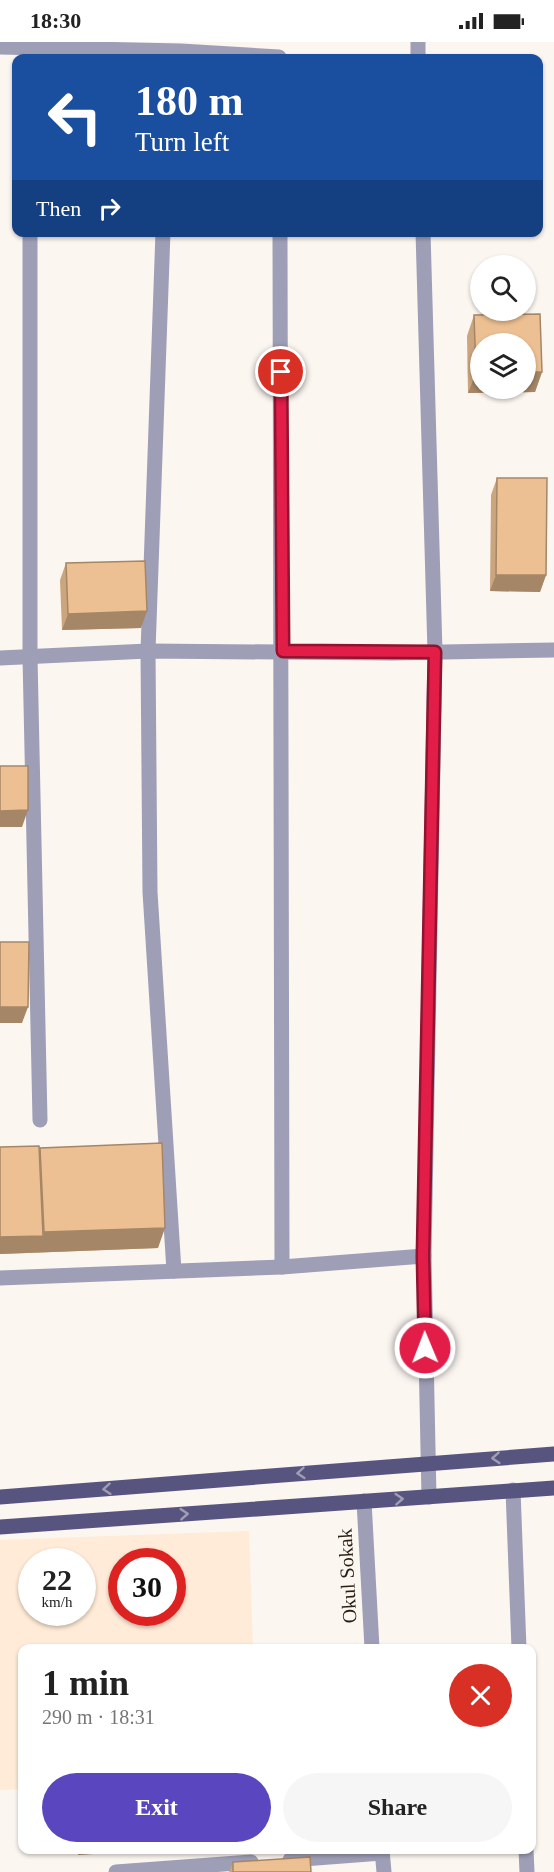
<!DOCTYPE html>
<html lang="en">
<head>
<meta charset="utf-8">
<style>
	body { margin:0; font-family:"Times New Roman",serif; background:#f6f6f6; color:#222; height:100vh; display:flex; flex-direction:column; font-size:22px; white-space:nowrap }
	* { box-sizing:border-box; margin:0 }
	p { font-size:20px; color:#767676 }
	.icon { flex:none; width:33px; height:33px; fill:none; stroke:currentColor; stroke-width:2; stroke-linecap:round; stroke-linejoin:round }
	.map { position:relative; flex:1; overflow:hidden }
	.details { position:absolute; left:18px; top:1602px; width:518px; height:210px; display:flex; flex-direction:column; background:#fff; border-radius:12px; box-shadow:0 2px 4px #0004 }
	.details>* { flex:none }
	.hud { position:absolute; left:12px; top:12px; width:531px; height:183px; border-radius:12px; box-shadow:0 2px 4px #0004; background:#1a4fa0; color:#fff; overflow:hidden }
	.buttons { position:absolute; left:470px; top:213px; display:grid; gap:12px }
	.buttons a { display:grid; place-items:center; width:66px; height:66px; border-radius:50%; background:#fff; box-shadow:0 2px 4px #0004; font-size:30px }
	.speed { position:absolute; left:18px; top:1506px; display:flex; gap:12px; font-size:30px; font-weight:700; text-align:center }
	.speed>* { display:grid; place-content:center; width:78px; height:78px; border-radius:50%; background:#fff; box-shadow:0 2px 4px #0004; line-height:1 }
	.speed small { font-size:15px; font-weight:400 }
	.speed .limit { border:9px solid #d22; background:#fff; color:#111 }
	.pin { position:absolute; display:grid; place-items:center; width:51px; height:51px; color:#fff; margin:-26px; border:3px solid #fff; border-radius:50%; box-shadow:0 2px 6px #0007 }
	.me { position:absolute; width:66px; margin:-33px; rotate:359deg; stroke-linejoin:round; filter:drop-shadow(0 0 4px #0008) }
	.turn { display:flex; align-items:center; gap:21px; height:126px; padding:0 24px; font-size:27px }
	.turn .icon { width:78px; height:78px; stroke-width:2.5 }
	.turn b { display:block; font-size:42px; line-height:51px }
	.then { display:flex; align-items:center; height:57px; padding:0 24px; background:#0003; gap:12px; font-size:22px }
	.round { display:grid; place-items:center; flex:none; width:63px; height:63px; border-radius:32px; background:#f6f6f6 }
	.head { display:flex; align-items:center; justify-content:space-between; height:102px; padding:0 24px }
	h1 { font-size:36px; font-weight:800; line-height:45px }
	.cta { display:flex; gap:12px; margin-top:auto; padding:12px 24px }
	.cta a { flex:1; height:69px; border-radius:36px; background:#5a46be; color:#fff; font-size:24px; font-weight:800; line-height:69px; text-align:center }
	.cta a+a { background:#f6f6f6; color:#222 }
	.status { display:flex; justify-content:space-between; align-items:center; height:42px; padding:0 30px; background:#fff; direction:ltr }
	.status svg { height:16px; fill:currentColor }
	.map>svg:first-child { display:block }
</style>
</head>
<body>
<div class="status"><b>18:30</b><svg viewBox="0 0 49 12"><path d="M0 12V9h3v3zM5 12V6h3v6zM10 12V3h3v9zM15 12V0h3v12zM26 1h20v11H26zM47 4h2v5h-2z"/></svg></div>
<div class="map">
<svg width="554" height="1830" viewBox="0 0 554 1830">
	<rect width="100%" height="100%" fill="#fcf6f1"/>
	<!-- built -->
	<path fill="#ffebd7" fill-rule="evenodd" d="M249 1489 253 1606H22V1747L0 1748V1498ZM32 1520H82V1570H32ZM122 1520H172V1570H122Z"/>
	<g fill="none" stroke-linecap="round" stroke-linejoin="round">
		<!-- minor -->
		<g stroke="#9e9eb7" stroke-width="15">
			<polyline points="418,0 418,16"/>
			<polyline points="0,5 181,9 279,15"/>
			<polyline points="30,190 30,615 40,1078"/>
			<polyline points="163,190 148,609 150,850 174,1229"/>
			<polyline points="280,190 282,1225"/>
			<polyline points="423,190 435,610 424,1214 429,1455"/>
			<polyline points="0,616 148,609 392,611 554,608"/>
			<polyline points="0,1236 282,1225 424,1214"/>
			<polyline points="513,1448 519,1606"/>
			<polyline points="364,1459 372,1606"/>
			<polyline points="382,1808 384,1830"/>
			<polyline points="526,1808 527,1830"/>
			<polyline points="290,1818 382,1811"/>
			<polyline points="116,1830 251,1820"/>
		</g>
		<!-- major -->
		<g stroke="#57557f" stroke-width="15">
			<polyline points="0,1455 554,1412"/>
			<polyline points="0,1485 554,1446"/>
		</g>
	</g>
	<!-- wall -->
	<g fill="#cba57e">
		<polygon points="474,273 542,330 535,350 468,351 467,294"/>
		<polygon points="497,436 546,533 540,550 490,549 491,453"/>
		<polygon points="66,521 141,586 62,588 60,538"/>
		<polygon points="0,1105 40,1108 158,1206 0,1212"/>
		<polygon points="233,1820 311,1830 229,1830"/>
	</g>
	<!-- shaded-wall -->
	<g fill="#a58666">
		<polygon points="525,330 542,330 535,350 468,351 476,331 480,331 480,346 525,346"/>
		<polygon points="496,533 546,533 540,550 490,549"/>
		<polygon points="147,569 141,586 62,588 68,572"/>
		<polygon points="28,768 22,785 0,785 0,769"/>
		<polygon points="0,965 28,965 22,981 0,981"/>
		<polygon points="165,1186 158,1206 0,1212 0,1195 43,1194 44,1190"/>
		<polygon points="80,1808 139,1808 138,1809 78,1813"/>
	</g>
	<!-- building -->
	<g fill="#ecc092" stroke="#a58666" stroke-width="1.5">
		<polygon points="540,272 542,330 525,330 525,302 480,302 480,331 476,331 474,273"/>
		<polygon points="497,436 547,436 546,533 496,533"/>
		<polygon points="145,519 147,569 68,572 66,521"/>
		<polygon points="0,724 28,724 28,768 0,769"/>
		<polygon points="0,900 29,900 28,965 0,965"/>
		<polygon points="162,1101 165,1186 44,1190 40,1106"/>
		<polygon points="39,1104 43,1194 0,1195 0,1105"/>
		<polygon points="310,1815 311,1830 233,1830 233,1820"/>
	</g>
	<!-- one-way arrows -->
	<defs><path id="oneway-chevron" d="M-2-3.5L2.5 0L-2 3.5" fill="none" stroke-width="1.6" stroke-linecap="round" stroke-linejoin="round" transform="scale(1.5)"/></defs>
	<g stroke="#a19db2">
		<use href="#oneway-chevron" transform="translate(496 1416) rotate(176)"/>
		<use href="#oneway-chevron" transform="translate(301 1431) rotate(175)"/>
		<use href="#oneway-chevron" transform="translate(107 1447) rotate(175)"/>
		<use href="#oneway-chevron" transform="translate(399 1457) rotate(-4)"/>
		<use href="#oneway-chevron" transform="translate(184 1472) rotate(-4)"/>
	</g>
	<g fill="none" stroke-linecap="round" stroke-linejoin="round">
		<defs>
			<polyline id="route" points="281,330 283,609 435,610 423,1214 425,1306"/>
		</defs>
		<!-- route casing -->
		<use href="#route" stroke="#92132f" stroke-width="15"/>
		<!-- route -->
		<use href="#route" stroke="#e11d48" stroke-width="10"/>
	</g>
	<g text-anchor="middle" stroke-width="6" stroke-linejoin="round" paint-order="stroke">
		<!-- street labels -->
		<g font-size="20" fill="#291f15" stroke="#fcf6f1">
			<text transform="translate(347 1534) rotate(-93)" y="7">Okul Sokak</text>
		</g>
	</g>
</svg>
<div class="buttons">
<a><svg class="icon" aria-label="search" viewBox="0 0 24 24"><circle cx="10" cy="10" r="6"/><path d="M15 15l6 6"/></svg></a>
<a><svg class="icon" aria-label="layers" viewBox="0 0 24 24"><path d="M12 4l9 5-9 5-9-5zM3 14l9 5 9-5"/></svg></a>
</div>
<div class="speed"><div>22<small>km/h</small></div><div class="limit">30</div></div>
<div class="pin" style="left:281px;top:330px;background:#d93025"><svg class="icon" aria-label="arrive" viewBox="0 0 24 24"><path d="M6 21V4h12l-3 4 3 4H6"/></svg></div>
<svg class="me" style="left:425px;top:1306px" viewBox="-20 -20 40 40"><circle r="17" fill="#e11d48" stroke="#fff" stroke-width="3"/><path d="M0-11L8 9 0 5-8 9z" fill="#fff"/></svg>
<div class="hud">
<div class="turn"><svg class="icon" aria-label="left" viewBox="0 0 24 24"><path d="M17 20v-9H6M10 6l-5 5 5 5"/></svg><div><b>180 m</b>Turn left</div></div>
<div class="then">Then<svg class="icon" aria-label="right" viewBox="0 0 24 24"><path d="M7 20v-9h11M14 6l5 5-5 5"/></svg></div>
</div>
<section class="details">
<div class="head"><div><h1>1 min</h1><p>290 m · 18:31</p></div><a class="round" style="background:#d93025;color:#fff"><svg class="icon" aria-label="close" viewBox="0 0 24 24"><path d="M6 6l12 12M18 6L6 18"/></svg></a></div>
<div class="cta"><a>Exit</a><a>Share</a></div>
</section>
</div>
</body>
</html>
